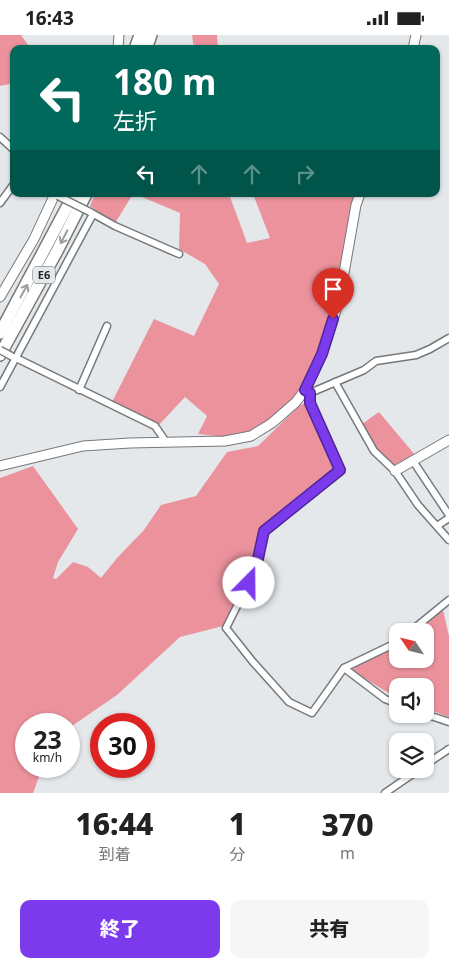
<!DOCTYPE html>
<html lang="ja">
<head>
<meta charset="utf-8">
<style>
	body { margin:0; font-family:"Noto Sans","Noto Sans JP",sans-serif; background:#f6f6f6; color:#222; height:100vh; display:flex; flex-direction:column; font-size:19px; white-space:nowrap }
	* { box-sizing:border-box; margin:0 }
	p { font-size:16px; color:#767676 }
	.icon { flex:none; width:28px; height:28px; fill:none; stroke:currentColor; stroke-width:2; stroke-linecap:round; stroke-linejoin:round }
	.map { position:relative; height:758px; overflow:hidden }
	.sheet { display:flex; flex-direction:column; background:#fff; flex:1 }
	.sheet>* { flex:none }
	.banner { position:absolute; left:10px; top:10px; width:430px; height:152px; border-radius:10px; box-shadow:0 1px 4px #0004; background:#00695c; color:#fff; overflow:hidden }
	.needle { width:32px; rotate:305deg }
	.buttons { position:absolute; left:389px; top:588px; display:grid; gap:10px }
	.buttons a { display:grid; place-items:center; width:45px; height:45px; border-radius:10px; background:#fff; box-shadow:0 1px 4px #0004; font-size:25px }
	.speed { position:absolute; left:15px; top:678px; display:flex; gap:10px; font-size:25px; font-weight:700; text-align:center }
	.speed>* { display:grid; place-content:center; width:65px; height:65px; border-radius:50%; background:#fff; box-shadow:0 1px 4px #0004; line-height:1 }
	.speed small { font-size:12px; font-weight:400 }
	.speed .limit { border:8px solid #d22; background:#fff; color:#111 }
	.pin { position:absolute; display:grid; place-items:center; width:42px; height:42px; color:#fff; margin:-51px -21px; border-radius:50% 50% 50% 0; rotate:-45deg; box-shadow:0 0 5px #0007 }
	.pin .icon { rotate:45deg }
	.me { position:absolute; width:55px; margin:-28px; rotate:22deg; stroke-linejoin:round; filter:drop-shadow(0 0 4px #0008) }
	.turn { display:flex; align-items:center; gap:18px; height:105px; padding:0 20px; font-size:22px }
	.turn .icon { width:65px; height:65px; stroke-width:2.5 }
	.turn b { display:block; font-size:35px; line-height:42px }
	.lanes { display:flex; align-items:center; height:48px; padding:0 20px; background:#0003; justify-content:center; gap:25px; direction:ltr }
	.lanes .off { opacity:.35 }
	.eta { display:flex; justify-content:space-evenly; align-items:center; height:85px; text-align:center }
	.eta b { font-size:30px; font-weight:800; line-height:35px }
	.action { display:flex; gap:10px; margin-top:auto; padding:10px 20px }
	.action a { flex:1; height:58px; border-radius:10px; background:#7c3aed; color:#fff; font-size:20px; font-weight:800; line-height:58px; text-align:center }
	.action a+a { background:#f6f6f6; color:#222 }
	.status { display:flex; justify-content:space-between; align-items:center; height:35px; padding:0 25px; background:#fff; direction:ltr }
	.status svg { height:14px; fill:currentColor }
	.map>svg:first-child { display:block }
</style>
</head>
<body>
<div class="status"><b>16:43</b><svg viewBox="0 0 49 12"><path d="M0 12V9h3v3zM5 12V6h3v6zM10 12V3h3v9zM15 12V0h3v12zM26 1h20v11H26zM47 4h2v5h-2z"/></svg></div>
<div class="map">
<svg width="449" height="758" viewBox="0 0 449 758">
	<rect width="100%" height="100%" fill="#e4e8ea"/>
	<!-- forest -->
	<g fill="#eb929d">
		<polygon points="0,0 21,0 31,14 14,14 14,48 0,51"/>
		<polygon points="192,0 217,0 218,14 194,14"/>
		<polygon points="95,159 133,159 115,188 90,171"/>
		<path d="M135 159H229L247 208 270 203 253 159H356C344 219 337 284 309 339 304 348 300 357 293 365 282 377 265 390 250 397 234 404 214 401 198 399L207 381 185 362 157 392 112 367 154 284 194 301 219 249 205 229 179 214 180 178Z"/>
		<polygon points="306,367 336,433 262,493 252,534 223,591 180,602 117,660 69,693 69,689 26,689 26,731 43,731 33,758 0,758 0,443 33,431 78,494 58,527 53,543 56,544 73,527 88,532 101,543 117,523 144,495 161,470 196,461 227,417 258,411 298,372"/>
		<polygon points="379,377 415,420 395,430 376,414 362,389"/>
		<polygon points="443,575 449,601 449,682 425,673 425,651 398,651 397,663 354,637 353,631 397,609 398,624 425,624 425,596 416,596"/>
	</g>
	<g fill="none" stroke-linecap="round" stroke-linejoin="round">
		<defs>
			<g id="street">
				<polyline points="0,102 14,115"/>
				<polyline points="0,168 14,149"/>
				<polyline points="90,177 115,191 179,219"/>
				<polyline points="14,322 155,391 166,407"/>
				<polyline points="335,347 374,416 395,436 418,470 449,505"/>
				<polyline points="0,352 93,179"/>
				<polyline points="79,355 107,291"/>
				<polyline points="308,357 310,358 364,335 376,326 416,320 430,314 449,303"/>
				<polyline points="310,358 310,369 340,435 264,495 256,533 226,593 253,627 289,667 312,678 344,633 398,607"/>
				<polyline points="413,426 449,480"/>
				<polyline points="437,491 449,483"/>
				<polyline points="411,596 449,565"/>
				<polyline points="344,633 385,664 398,669"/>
				<polyline points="425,679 449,687"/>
				<polyline points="425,730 449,714"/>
				<polyline points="385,758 420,734"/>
			</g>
			<g id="secondary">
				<polyline points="118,14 119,0"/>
				<polyline points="413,14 416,0"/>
				<polyline points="0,262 34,204 55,159"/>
				<polyline points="0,431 83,411 130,408 225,406 251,401 272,388 296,367 305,355 322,319 339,266 356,170 360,159"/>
				<polyline points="395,436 449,405"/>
			</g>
			<g id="highway">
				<polyline points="135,14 140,0"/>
				<polyline points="146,14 151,0"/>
				<polyline points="0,298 74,159"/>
				<polyline points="0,320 57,216 86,159"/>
			</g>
		</defs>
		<!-- street casing -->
		<use href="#street" stroke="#76797b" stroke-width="9"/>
		<!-- secondary casing -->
		<use href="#secondary" stroke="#76797b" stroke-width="11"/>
		<!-- highway casing -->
		<use href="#highway" stroke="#76797b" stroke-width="14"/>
		<!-- street -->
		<use href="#street" stroke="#fff" stroke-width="6"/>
		<!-- secondary -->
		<use href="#secondary" stroke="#fff" stroke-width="9"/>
		<!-- highway -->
		<use href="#highway" stroke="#fff" stroke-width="11"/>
		<defs>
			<g id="street-bridge">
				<polyline points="58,161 90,177"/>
				<polyline points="0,315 13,322"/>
			</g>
		</defs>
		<!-- street-bridge casing -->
		<use href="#street-bridge" stroke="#76797b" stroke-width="9" stroke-linecap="butt"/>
		<!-- street-bridge -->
		<use href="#street-bridge" stroke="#fff" stroke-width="6"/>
	</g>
	<!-- one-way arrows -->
	<defs><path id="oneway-shaft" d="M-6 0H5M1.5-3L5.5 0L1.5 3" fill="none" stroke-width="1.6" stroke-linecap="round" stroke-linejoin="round" transform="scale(1.25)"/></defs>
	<g stroke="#9c9d9d">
		<use href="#oneway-shaft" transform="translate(64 202) rotate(117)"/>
		<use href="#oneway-shaft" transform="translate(24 256) rotate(-61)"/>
	</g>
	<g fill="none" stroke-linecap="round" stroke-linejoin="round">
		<defs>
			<polyline id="route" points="249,548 256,533 264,496 340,435 310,368 310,358 305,355 322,319 333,284"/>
		</defs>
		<!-- route casing -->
		<use href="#route" stroke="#51269a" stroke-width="12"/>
		<!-- route -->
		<use href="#route" stroke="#7c3aed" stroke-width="9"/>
	</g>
	<g text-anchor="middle" stroke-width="4.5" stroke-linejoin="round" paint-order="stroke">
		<!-- shield labels -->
		<rect fill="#e4e8ea" stroke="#5e6060" stroke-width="1" x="33" y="231.5" width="22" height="17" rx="4"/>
		<g font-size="11" font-weight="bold" fill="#242525">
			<text x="44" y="244">E6</text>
		</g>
	</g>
</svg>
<div class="buttons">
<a><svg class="needle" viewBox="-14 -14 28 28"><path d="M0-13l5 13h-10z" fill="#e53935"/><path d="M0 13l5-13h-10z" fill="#767676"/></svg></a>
<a><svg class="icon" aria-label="sound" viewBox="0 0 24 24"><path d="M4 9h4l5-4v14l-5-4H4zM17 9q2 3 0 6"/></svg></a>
<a><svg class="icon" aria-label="layers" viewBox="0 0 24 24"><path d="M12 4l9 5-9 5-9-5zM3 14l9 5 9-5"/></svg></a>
</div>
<div class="speed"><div>23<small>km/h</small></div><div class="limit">30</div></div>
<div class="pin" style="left:333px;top:284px;background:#d93025"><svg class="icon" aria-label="arrive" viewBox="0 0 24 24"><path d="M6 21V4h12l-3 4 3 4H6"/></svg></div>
<svg class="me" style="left:249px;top:548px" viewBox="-20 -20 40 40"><circle r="19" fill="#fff"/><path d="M0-13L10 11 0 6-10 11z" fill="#7c3aed"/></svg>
<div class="banner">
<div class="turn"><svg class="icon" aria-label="left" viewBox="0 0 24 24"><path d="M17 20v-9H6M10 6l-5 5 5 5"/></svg><div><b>180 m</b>左折</div></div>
<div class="lanes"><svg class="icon" aria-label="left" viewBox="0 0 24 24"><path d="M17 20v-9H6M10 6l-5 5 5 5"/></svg><svg class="icon off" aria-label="ahead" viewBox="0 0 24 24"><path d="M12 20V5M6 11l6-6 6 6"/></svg><svg class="icon off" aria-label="ahead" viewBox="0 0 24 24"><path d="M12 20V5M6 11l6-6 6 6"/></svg><svg class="icon off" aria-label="right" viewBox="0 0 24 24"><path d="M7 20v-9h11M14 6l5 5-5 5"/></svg></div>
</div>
</div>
<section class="sheet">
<div class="eta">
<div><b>16:44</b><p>到着</p></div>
<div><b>1</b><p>分</p></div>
<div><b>370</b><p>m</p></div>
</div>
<div class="action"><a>終了</a><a>共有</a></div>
</section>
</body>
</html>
